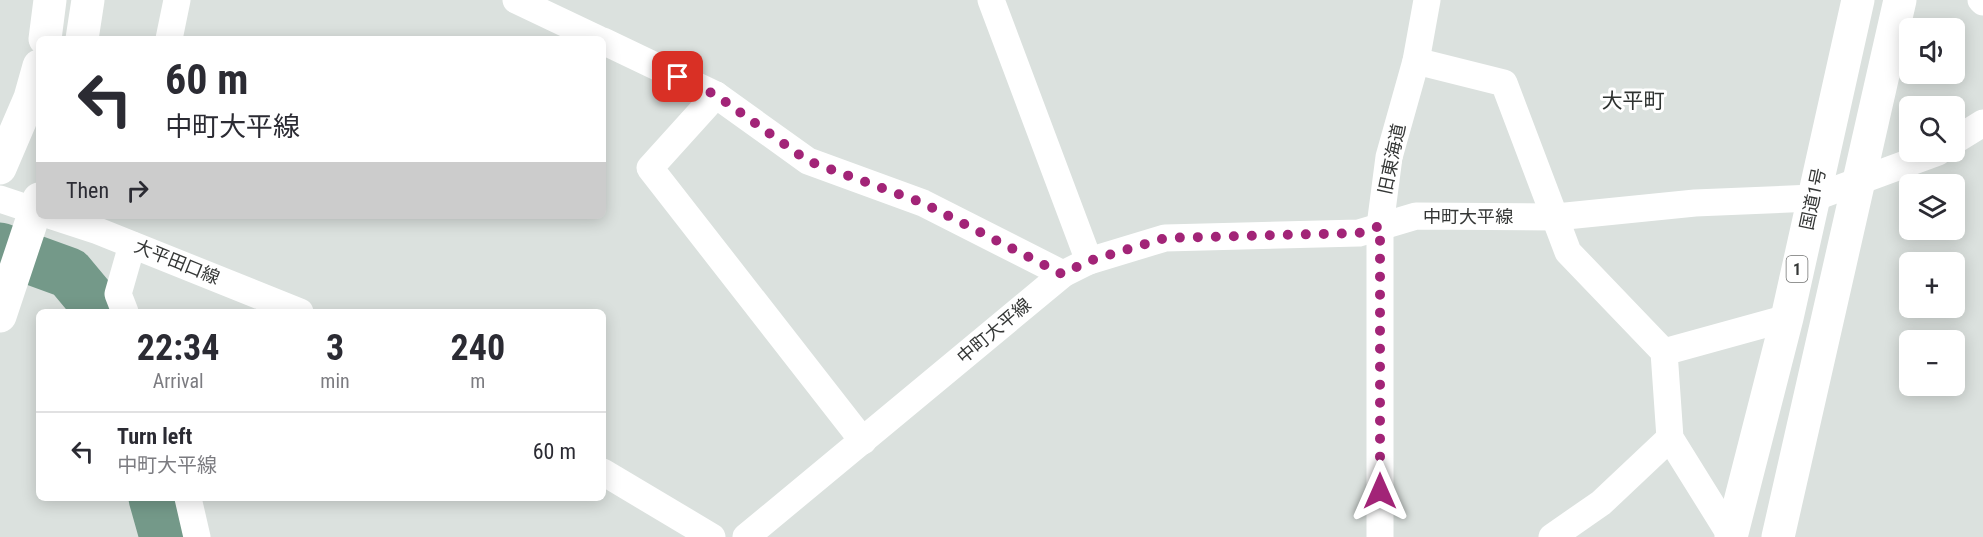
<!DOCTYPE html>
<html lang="en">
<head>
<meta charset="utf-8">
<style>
	body { margin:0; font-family:"Roboto Condensed","Noto Sans JP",sans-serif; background:#f7f7f7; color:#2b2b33; height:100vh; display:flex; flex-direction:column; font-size:22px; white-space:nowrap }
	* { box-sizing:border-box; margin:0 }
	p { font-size:20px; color:#7c7c81 }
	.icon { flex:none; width:33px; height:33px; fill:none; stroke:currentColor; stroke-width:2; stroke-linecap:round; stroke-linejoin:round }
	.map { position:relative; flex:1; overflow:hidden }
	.drawer { position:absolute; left:36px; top:309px; width:570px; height:192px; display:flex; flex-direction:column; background:#fff; border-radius:9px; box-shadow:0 3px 15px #0003 }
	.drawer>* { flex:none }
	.banner { position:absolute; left:36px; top:36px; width:570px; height:183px; border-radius:9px; box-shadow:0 3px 15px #0003; background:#fff; color:#2b2b33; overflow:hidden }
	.buttons { position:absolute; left:1899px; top:18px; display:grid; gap:12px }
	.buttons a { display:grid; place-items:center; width:66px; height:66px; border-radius:9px; background:#fff; box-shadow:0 3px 15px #0003; font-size:30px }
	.pin { position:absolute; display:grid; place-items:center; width:51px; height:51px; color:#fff; margin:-26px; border-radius:12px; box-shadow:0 3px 9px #0006 }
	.me { position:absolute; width:66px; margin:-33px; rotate:0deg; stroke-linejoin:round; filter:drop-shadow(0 0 4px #0008) }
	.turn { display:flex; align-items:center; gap:21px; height:126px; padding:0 30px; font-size:27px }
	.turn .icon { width:78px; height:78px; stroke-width:2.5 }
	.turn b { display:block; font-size:42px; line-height:51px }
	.then { display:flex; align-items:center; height:57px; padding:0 30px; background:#0003; gap:12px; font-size:22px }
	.eta { display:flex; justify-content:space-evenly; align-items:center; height:102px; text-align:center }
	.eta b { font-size:36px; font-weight:700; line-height:42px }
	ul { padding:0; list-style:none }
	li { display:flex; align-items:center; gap:18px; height:78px; padding:0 30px; border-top:2px solid #e1e1e2 }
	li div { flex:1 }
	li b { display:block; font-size:22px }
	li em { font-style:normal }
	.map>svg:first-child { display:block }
</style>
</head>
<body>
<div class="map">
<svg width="1983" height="537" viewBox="0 0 1983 537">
	<rect width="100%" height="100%" fill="#dbe1de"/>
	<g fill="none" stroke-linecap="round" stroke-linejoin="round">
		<!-- river -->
		<g stroke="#749989" stroke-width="51">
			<polyline points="0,248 69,273 94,303 97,312"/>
			<polyline points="154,498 165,537"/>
		</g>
		<!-- minor -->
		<g stroke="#fff" stroke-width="27">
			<polyline points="516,0 598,39"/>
			<polyline points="991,0 1089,261"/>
			<polyline points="1981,0 1983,2"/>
			<polyline points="169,39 177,0"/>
			<polyline points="603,41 716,95 808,161 923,203 1063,274"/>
			<polyline points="1416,61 1504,83 1568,252 1664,352 1670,438 1731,536"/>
			<polyline points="716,95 650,168 863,441"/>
			<polyline points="1954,141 1983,123"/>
			<polyline points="0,199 39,212"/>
			<polyline points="52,216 98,231 300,312"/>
			<polyline points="125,312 118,294 132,245"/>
			<polyline points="1664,352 1787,318"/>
			<polyline points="603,472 712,537"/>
			<polyline points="188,498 197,537"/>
			<polyline points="746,537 1063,274 1089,261 1165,238 1359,233 1416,216 1556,217 1695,203 1813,198 1938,152"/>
			<polyline points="1380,537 1380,226 1389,157 1416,61 1427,0"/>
			<polyline points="1552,537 1601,503 1670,438"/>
		</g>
		<!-- highway -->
		<g stroke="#fff" stroke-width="33">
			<polyline points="45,39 50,0"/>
			<polyline points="82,39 88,0"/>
			<polyline points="0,168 30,98 39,66"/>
			<polyline points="0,316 39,199"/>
			<polyline points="1731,537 1787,318 1858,0"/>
			<polyline points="1778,537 1900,0"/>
		</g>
	</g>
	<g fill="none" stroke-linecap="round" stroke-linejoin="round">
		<!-- route -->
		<polyline stroke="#a22477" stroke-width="10" stroke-dasharray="0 18" points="678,77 716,95 808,161 923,203 1062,274 1089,261 1165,238 1359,233 1380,226 1380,491"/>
	</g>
	<g text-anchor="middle" stroke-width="6" stroke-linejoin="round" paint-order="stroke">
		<!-- shield labels -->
		<rect fill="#fff" stroke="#727372" stroke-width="1.5" x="1786.5" y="256" width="21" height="26" rx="4.5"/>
		<g font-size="16" font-weight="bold" fill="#353736">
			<text x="1797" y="275">1</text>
		</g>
		<!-- street labels -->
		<g font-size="18" fill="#353736" stroke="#fff">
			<text transform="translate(1392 159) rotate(-78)" y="6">旧東海道</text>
			<text transform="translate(1813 199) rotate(-78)" y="6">国道1号</text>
			<text x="1468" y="223">中町大平線</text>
			<text transform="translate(177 262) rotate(22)" y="6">大平田口線</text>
			<text transform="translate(994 331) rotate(-40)" y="6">中町大平線</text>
		</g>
		<!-- quarter labels -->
		<g font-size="21" fill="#2e3230" stroke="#fff">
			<text x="1633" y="108">大平町</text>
		</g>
	</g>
</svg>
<div class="buttons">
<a><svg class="icon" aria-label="sound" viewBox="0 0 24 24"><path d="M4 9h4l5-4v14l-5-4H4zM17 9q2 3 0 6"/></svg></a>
<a><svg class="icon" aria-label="search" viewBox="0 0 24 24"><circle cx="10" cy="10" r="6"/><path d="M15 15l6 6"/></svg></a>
<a><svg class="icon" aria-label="layers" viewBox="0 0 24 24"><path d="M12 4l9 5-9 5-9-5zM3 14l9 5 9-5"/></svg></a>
<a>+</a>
<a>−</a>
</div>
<div class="pin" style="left:678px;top:77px;background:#d93025"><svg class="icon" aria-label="arrive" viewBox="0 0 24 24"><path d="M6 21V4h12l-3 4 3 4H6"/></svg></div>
<svg class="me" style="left:1380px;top:491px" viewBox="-20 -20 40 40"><path d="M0-17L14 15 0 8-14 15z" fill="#a22477" stroke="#fff" stroke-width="4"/></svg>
<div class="banner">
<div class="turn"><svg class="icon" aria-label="left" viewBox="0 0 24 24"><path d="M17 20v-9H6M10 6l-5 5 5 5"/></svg><div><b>60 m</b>中町大平線</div></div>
<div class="then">Then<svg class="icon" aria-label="right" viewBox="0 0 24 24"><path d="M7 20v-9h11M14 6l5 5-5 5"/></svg></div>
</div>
<section class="drawer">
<div class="eta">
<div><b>22:34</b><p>Arrival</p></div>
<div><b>3</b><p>min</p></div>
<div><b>240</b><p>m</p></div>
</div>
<ul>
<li><svg class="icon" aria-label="left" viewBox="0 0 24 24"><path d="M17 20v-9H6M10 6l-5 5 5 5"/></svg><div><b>Turn left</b><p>中町大平線</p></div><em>60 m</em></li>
</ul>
</section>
</div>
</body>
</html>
